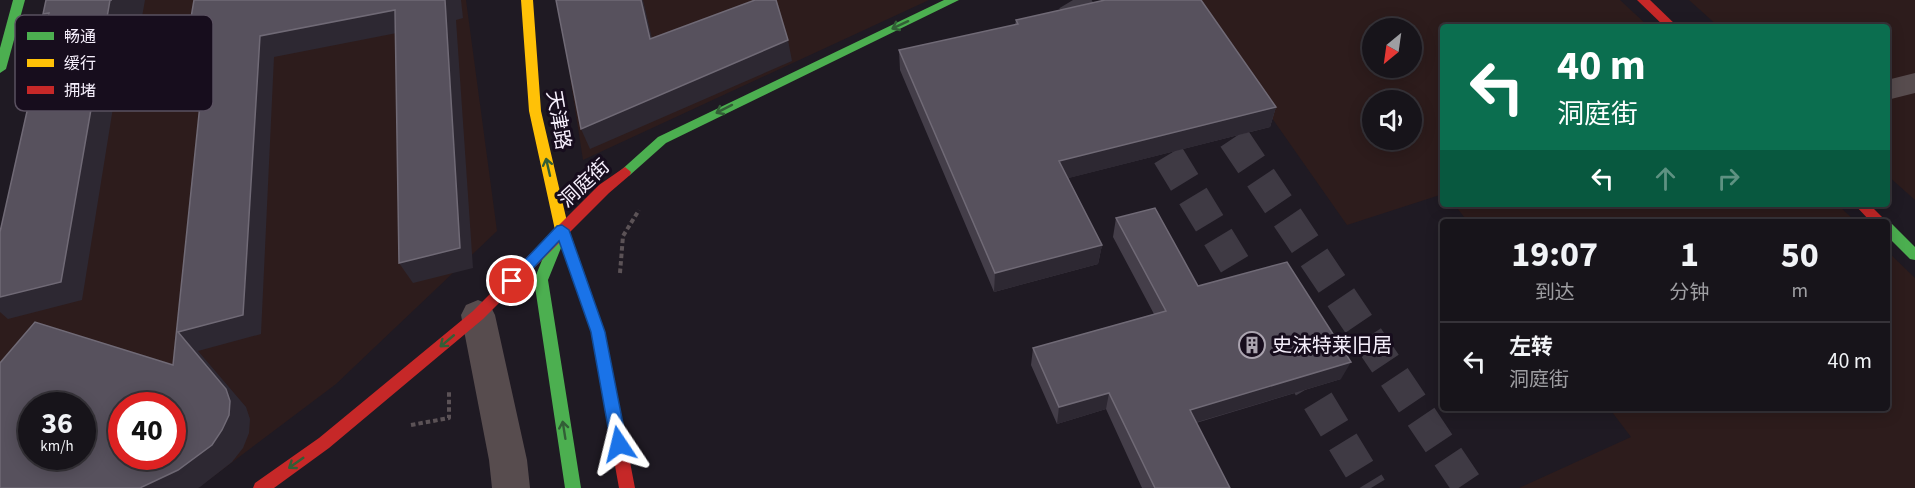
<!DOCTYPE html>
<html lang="zh">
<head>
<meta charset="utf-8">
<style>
	body { margin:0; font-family:"Source Sans 3","Noto Sans SC",sans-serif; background:#201d23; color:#f1f3f6; height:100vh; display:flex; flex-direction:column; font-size:22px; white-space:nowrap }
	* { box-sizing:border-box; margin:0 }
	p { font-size:20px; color:#9e9ea2 }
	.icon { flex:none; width:33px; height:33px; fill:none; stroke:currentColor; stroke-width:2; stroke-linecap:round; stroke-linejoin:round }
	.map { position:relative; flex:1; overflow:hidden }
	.drawer { position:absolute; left:1440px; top:219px; width:450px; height:192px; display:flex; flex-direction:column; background:#17141a; border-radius:6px; box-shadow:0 3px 15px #0003,0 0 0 2px #363339 }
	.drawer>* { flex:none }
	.guide { position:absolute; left:1440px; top:24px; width:450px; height:183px; border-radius:6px; box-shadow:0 3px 15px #0003,0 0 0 2px #363339; background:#0b6e4f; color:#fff; overflow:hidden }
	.needle { width:39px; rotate:209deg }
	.buttons { position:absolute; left:1362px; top:18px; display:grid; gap:12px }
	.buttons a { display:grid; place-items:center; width:60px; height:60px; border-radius:50%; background:#17141a; box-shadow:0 3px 15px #0003,0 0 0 2px #363339; font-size:30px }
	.speed { position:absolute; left:18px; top:392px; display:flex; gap:12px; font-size:30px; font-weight:700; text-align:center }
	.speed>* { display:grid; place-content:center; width:78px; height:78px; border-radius:50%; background:#17141a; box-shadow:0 3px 15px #0003,0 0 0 2px #363339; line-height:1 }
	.speed small { font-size:15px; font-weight:400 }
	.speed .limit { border:9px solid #d22; background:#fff; color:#111 }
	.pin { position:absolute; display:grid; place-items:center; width:51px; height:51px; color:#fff; margin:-26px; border:3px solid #fff; border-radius:50%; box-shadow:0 2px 6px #0007 }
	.me { position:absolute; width:66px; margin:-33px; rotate:350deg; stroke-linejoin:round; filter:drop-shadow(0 0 4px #0008) }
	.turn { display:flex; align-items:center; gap:21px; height:126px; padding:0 18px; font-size:27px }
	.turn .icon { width:78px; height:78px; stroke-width:2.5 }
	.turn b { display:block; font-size:42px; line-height:51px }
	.lanes { display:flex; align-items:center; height:57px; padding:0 18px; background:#0003; justify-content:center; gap:30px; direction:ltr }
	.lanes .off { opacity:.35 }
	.eta { display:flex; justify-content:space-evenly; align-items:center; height:102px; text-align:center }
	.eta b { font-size:36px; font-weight:700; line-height:42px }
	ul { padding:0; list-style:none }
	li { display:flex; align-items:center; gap:18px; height:78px; padding:0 18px; border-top:2px solid #363339 }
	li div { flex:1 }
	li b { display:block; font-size:22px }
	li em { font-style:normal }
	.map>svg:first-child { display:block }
</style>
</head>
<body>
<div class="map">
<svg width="1915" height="488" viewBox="0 0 1915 488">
	<rect width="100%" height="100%" fill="#1f1a23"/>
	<!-- commercial -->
	<g fill="#2d1c1c" fill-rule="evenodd">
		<path d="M50 0H466L497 231 336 384 198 488H0V244ZM32 405H82V456H32ZM122 405H172V456H122Z"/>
		<polygon points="558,0 929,0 583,160"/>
		<path d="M1189 0H1620L1649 27H1443V194L1347 225ZM1372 28H1412V68H1372ZM1372 100H1412V140H1372Z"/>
		<polygon points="1689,0 1915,0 1915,200 1887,175 1887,27 1719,27"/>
		<polygon points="1454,204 1837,204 1856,222 1468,222"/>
		<polygon points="1887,251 1915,278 1915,488 1519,488 1631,437 1609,408 1887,408"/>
	</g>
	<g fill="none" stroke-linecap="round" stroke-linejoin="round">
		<!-- primary-tunnel -->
		<g stroke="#3f3a44" stroke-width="32" stroke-dasharray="32 16" stroke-linecap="butt">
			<polyline points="1073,0 1100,45"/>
			<polyline points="1207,98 1469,488"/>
			<polyline points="1143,114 1371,488"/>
		</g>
		<!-- path -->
		<g stroke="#5b5256" stroke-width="4" stroke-dasharray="4.5 3" stroke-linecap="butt">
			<polyline points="620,273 623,236 639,210"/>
			<polyline points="411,425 449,418 449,392"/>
		</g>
		<!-- street -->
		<g fill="#574c4e" fill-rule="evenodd">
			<polygon points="1915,73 1915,93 1887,100 1887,80"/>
			<polygon points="478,300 490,305 495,315 527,460 530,488 492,488 489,460 461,315 466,305"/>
		</g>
		<!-- fast -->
		<g fill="#4caf50" fill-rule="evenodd">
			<polygon points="13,0 25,0 6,69 0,73 0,48"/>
			<polygon points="944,0 959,0 666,143 630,175 625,177 619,172 658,137"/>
			<polygon points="1887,223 1892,224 1915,247 1915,260 1910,259 1887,236"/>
			<polygon points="556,238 561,239 563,243 548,280 581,488 565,488 534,280 549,243 551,239"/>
		</g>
		<!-- slow -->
		<polygon fill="#ffc107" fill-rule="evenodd" points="521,0 533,0 541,111 569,230 584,272 582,276 572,276 570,272 555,230 529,111"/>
		<!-- jam -->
		<g fill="#c62828" fill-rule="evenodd">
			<polygon points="1637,0 1650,0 1678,27 1665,27"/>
			<polygon points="625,167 631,172 630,175 609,193 483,319 329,448 274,488 253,488 255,483 319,438 473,311 599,185"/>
			<polygon points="1854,204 1869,204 1887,222 1871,222"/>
			<polygon points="577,266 582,268 584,272 605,332 635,488 619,488 591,332 570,272 572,268"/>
		</g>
	</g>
	<!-- wall -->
	<g fill="#443e49">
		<polygon points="1016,20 1276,107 1270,127 1068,178 1102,245 1098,264 994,292 900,70 899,50 1015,25"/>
		<polygon points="1116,218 1198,286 1341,379 1196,423 1230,488 1142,488 1106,409 1057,424 1031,365 1033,348 1154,314 1113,237"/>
	</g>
	<!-- shaded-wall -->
	<g fill="#2d2832">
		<polygon points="110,0 145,0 142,17 127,21 82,300 8,319 0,312 0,297"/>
		<polygon points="445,0 461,0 463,18 456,20 473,268 413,283 399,263"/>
		<polygon points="641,0 643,0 657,60 650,39"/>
		<polygon points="395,10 407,31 274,57 261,334 198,351 246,407 250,419 249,433 243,448 232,462 200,487 198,488 140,488 178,470 178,332 260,36"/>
		<polygon points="49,13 61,34 43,14"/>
		<polygon points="207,37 223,58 204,62 187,41"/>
		<polygon points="788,40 792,61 590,149 581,129"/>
		<polygon points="1276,107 1270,127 1057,181 1059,161"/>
		<polygon points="1102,245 1098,264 994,292 995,273"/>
		<polygon points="1351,362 1341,379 1184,426 1190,410"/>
		<polygon points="1109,393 1106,409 1057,424 1059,407"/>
	</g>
	<!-- building -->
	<g fill="#57515d" stroke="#706a76" stroke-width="1.5" fill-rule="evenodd">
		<polygon points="46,0 112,0 110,0 61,282 0,297 0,232 49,13 43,14"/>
		<path d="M194 0H445L460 248 399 263 395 10 260 36 243 315 178 332 226 389 230 401 229 415 222 430 212 445 178 470 140 488H0V363L35 322 173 365 207 37 187 41ZM32 405H82V456H32ZM122 405H172V456H122Z"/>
		<polygon points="556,0 641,0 650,39 755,0 776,0 788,40 581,129"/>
		<polygon points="1105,0 1201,0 1276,107 1059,161 1102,245 995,273 899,50 1018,24 1016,20"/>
		<polygon points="1155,208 1198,286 1287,262 1351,362 1190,410 1230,488 1155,488 1109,393 1059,407 1033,348 1166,311 1116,218"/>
	</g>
	<!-- one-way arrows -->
	<defs><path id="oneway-shaft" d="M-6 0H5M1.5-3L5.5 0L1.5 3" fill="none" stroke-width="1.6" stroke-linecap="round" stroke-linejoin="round" transform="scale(1.5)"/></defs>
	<g stroke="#325e36">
		<use href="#oneway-shaft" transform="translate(900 25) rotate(155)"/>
		<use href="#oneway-shaft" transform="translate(724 109) rotate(153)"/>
		<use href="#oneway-shaft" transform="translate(548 167) rotate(-103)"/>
		<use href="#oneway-shaft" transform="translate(447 341) rotate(140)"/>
		<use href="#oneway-shaft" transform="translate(564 430) rotate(-99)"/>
		<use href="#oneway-shaft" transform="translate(296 463) rotate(145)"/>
	</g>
	<!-- route -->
	<polygon fill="#1a73e8" stroke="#114b97" stroke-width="1.5" points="562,225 569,230 605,332 627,444 624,449 619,451 613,449 611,444 591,332 559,241 517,285 507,285 505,281 557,226"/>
	<!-- icons -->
	<defs>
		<symbol id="building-ring" viewBox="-11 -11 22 22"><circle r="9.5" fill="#170d1d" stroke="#aba4b0" stroke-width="1.5"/><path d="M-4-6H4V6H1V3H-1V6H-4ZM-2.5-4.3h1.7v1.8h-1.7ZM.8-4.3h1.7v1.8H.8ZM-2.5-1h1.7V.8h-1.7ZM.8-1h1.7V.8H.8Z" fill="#aba4b0"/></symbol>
	</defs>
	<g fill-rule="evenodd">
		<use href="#building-ring" x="1237" y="330" width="30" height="30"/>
	</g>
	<g text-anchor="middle" stroke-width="6" stroke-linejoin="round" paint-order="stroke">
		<!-- street labels -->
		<g font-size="20" fill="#f6effc" stroke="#170d1d">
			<text transform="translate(559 120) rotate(80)" y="7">天津路</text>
			<text transform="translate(584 183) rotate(-43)" y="7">洞庭街</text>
		</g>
		<!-- poi labels -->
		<g font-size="20" fill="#f6effc" stroke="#170d1d" text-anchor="start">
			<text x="1272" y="352">史沫特莱旧居</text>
		</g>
	</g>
	<!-- legend -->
	<rect x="15" y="15" width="198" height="96" rx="9" fill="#170d1d" stroke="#5a5160" stroke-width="1.5"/>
	<rect x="27" y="32" width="27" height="8" fill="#4caf50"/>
	<rect x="27" y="59" width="27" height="8" fill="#ffc107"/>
	<rect x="27" y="86" width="27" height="8" fill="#c62828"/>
	<g font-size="16" fill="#f6effc">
		<text x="64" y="42">畅通</text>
		<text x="64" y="69">缓行</text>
		<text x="64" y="96">拥堵</text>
	</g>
</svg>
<div class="buttons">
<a><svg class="needle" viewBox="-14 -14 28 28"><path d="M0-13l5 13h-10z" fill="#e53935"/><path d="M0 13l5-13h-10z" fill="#9e9ea2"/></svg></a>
<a><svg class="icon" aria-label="sound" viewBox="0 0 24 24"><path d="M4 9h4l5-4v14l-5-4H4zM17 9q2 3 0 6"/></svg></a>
</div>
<div class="speed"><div>36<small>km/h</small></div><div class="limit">40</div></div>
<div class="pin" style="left:512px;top:281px;background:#d93025"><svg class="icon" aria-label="arrive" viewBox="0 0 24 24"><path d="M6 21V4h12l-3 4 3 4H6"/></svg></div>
<svg class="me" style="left:619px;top:444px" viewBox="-20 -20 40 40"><path d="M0-17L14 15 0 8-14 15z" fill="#1a73e8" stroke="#fff" stroke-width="4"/></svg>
<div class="guide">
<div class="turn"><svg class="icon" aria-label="left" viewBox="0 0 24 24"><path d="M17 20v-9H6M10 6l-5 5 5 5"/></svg><div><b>40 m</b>洞庭街</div></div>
<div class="lanes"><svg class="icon" aria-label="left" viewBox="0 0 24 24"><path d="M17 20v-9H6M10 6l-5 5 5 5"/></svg><svg class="icon off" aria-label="ahead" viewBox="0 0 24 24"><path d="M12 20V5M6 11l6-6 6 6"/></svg><svg class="icon off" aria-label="right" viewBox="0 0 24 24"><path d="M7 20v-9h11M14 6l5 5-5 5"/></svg></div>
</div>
<section class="drawer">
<div class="eta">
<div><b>19:07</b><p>到达</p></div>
<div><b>1</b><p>分钟</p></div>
<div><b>50</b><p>m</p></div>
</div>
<ul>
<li><svg class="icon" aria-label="left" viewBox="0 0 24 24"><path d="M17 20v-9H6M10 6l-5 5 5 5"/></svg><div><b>左转</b><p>洞庭街</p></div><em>40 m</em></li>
</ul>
</section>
</div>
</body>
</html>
